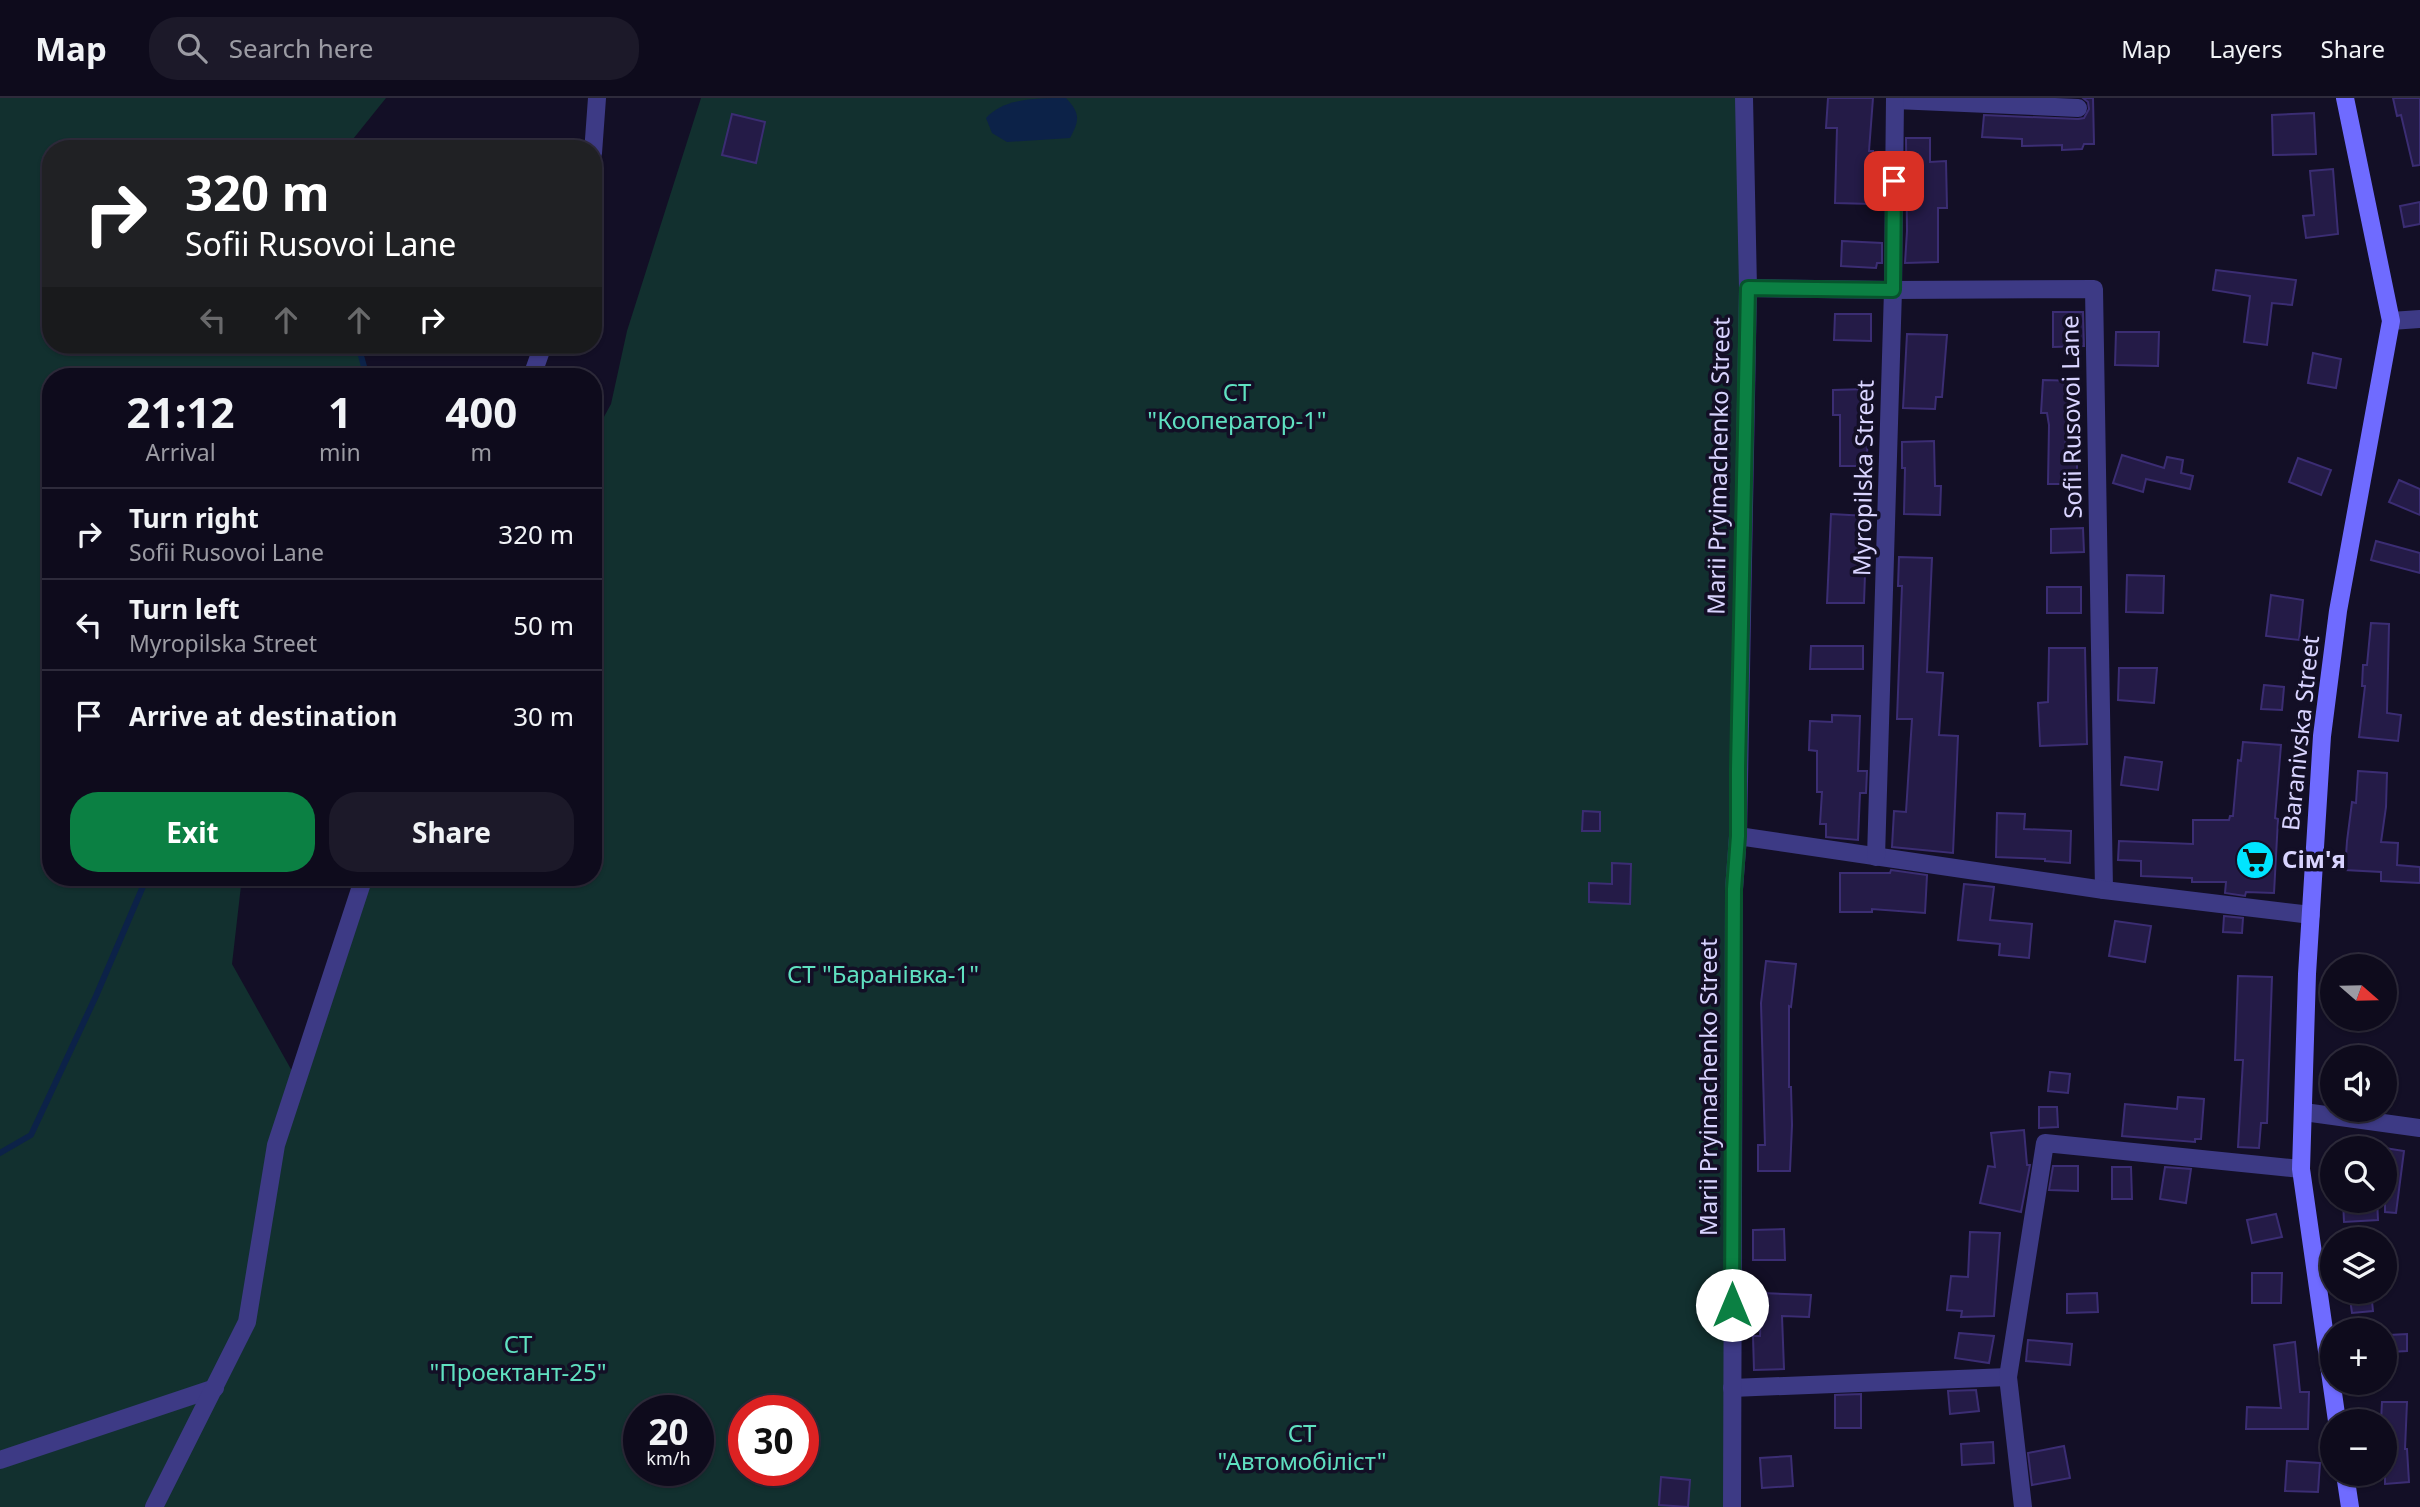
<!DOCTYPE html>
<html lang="en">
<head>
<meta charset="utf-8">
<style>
	body { margin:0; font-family:"Noto Sans",sans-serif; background:#1c1929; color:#f1f3f6; height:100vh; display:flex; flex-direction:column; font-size:26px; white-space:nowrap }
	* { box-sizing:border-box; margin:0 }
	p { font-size:23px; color:#9b9ba3 }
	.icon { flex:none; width:38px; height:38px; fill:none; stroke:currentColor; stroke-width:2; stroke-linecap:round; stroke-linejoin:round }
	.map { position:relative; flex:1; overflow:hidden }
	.details { position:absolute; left:42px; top:270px; width:560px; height:518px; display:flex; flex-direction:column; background:#0e0b1c; border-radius:28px; box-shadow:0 2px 5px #0004,0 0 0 2px #2e2b3b }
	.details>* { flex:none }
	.top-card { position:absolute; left:42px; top:42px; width:560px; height:214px; border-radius:28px; box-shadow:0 2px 5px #0004,0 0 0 2px #2e2b3b; background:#202124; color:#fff; overflow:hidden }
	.needle { width:46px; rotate:110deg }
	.fabs { position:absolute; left:2320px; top:856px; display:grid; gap:14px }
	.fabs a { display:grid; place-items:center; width:77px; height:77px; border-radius:50%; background:#0e0b1c; box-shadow:0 2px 5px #0004,0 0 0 2px #2e2b3b; font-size:35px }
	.speed { position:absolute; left:623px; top:1297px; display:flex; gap:14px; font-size:35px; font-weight:700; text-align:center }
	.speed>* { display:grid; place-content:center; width:91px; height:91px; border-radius:50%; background:#0e0b1c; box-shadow:0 2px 5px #0004,0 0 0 2px #2e2b3b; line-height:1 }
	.speed small { font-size:18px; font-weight:400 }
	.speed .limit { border:10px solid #d22; background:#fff; color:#111 }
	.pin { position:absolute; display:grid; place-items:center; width:60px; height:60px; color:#fff; margin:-30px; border-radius:14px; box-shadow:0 4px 10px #0006 }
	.me { position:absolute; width:77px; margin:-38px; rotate:0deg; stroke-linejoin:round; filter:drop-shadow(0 0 5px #0008) }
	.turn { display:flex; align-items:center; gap:24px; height:147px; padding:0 28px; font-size:32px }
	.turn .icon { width:91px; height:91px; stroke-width:2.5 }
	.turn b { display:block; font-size:49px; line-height:60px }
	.lanes { display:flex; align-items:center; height:66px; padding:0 28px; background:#0003; justify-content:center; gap:35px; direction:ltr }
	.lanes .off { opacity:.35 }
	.eta { display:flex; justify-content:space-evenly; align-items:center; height:119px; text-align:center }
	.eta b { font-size:42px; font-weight:700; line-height:49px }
	.primary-button { display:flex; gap:14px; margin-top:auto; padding:14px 28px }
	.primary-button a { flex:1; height:80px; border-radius:28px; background:#0b8043; color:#fff; font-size:28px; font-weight:700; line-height:80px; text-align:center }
	.primary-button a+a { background:#1c1929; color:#f1f3f6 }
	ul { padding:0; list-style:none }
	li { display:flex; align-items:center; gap:21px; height:91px; padding:0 28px; border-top:2px solid #2e2b3b }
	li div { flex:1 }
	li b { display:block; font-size:26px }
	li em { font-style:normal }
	header { display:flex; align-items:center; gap:42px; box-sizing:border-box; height:98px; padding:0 35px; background:#0e0b1c; border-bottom:2px solid #2e2b3b }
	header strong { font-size:33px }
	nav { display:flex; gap:38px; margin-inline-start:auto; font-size:24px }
	.search { width:490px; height:63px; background:#1c1929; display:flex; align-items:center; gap:18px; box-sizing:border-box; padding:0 24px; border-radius:28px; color:#9b9ba3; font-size:26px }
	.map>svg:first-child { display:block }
</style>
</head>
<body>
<header>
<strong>Map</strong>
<div class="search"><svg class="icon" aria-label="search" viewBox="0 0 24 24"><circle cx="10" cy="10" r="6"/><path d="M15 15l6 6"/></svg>Search here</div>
<nav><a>Map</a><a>Layers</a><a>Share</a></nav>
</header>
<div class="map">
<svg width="2420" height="1409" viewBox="0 0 2420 1409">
	<rect width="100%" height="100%" fill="#130f26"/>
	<!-- green -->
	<path fill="#12302f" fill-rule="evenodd" d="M0 0H386L345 51H51V247H358L365 272 364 278H51V779H242L232 866 297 982 364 779H593V339L611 306 627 233 701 0H1744L1732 1409H0ZM639 1312H698V1372H639ZM744 1312H803V1372H744Z"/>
	<!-- water -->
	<path fill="#0c2248" d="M1066 0C1080 15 1080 22 1070 40L1007 44 992 35 986 20C1004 0 1037 0 1066 0Z"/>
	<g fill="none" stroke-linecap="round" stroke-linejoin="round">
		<!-- stream -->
		<g stroke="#0c2248" stroke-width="6">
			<polyline points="358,247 365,272 364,278"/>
			<polyline points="0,1055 31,1037 96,898 147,779"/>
		</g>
	</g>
	<!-- building -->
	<g fill="#241b47" stroke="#3b2d73" stroke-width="2">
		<polygon points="1828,0 1873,0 1869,53 1873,53 1872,106 1835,105 1837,30 1826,30"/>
		<polygon points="2083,0 2093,0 2094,46 2084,46 2082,51 2062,52 2062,47 2022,48 2022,41 1982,39 1984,17 2078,21 2084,20 2089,11 2088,4"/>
		<polygon points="2393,0 2420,0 2420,67 2413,68 2401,17 2397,18"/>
		<polygon points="2314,15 2316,56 2273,57 2272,17"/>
		<polygon points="732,16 765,24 756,65 722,57"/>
		<polygon points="1906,40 1930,40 1930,64 1946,63 1947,110 1938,110 1938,164 1905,165 1907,133"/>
		<polygon points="2333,71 2338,136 2306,140 2303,118 2314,117 2310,73"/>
		<polygon points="2420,104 2420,126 2404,129 2400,108"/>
		<polygon points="1842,143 1882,145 1882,165 1877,165 1876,170 1841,168"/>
		<polygon points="2216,172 2296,182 2292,207 2272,205 2267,247 2244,244 2250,198 2213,192"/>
		<polygon points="2053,214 2083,214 2084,248 2053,249"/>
		<polygon points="1835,216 1871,216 1871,243 1834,242"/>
		<polygon points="2116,234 2159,234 2158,268 2115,267"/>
		<polygon points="1907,236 1947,237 1942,299 1936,299 1935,311 1903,310"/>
		<polygon points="2313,255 2341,261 2336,290 2308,285"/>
		<polygon points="2043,282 2079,283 2078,316 2067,315 2065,355 2077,355 2077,386 2048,386 2049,327 2047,315 2041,315"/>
		<polygon points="1868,291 1867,368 1840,368 1840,317 1833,317 1833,292"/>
		<polygon points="1934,343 1935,388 1941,388 1940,417 1904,416 1905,370 1902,370 1902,344"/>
		<polygon points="2122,357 2164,370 2167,359 2183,362 2181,375 2193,378 2190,391 2146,381 2143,394 2113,385"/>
		<polygon points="2298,360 2331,372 2321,397 2289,384"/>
		<polygon points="2399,382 2420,391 2420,417 2389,404"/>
		<polygon points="1831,416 1867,418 1864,505 1827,505"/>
		<polygon points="2083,430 2084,454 2051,455 2051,431"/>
		<polygon points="2376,443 2420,455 2420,475 2371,462"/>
		<polygon points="1899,459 1932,460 1927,574 1943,575 1939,637 1958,638 1953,755 1892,749 1894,713 1906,714 1912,621 1897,621 1902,488 1898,488"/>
		<polygon points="2127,477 2164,478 2163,515 2126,514"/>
		<rect x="2047" y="489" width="34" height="26"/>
		<polygon points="2271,497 2303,502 2299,542 2266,538"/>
		<polygon points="2371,525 2389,526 2387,615 2401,617 2398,643 2359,639 2365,588 2362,588 2363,567 2367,567"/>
		<polygon points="1811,548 1863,548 1863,571 1810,571"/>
		<polygon points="2049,550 2085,550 2087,646 2040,648 2038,605 2048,604"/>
		<polygon points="2119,570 2157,570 2154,605 2118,602"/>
		<polygon points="2264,587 2284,589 2282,612 2261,611"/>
		<polygon points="1832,617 1860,618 1858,673 1867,673 1866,695 1860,695 1858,742 1826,739 1826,726 1820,726 1822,694 1817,694 1817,653 1809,652 1810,623 1832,624"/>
		<polygon points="2243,644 2281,647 2275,720 2278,721 2274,795 2246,794 2245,798 2225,795 2226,784 2192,784 2192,780 2141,778 2141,763 2118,762 2119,743 2193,746 2193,722 2229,722 2230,718 2233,718 2238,662 2241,663"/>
		<polygon points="2125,659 2162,664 2158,692 2121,687"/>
		<polygon points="2358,673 2387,675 2386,709 2381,744 2398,745 2397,767 2420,769 2420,785 2381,783 2381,774 2345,772 2347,743 2352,704 2356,705"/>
		<polygon points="1583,713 1600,714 1600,733 1582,733"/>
		<polygon points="1997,715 2025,716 2024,731 2071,733 2070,765 2045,763 2045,761 1996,759"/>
		<polygon points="1612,765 1631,766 1630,806 1589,804 1589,785 1612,786"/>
		<polygon points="1891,772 1927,777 1925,815 1872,811 1872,814 1840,814 1840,775 1890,775"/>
		<polygon points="1964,786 1994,789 1990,822 2032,826 2029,860 1999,857 2000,846 1958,842"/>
		<polygon points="2224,818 2243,820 2242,835 2223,834"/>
		<polygon points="2115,823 2151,828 2145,864 2109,858"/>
		<polygon points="1766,863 1796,866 1791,909 1789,908 1789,989 1791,989 1792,1027 1790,1073 1758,1073 1758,1047 1765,1047 1761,905"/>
		<polygon points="2238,878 2272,879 2267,1025 2261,1025 2259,1050 2238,1049 2243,962 2235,962"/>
		<polygon points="2050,974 2070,976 2068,995 2048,993"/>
		<polygon points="2178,999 2204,1001 2201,1041 2195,1041 2195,1044 2122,1038 2125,1006 2177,1011"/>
		<polygon points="2039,1009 2057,1009 2058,1029 2039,1030"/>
		<polygon points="2024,1032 2027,1067 2030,1067 2021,1114 1980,1105 1988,1068 1995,1069 1991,1035"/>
		<polygon points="2385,1050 2404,1053 2396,1115 2385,1114"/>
		<polygon points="2053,1068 2078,1068 2078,1093 2049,1092"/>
		<polygon points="2112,1069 2131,1069 2132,1101 2112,1101"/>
		<polygon points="2165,1069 2191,1071 2186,1105 2160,1101"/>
		<polygon points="2343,1102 2377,1102 2378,1122 2344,1124"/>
		<polygon points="2276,1116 2282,1139 2252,1145 2247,1122"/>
		<polygon points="1784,1131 1785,1162 1753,1162 1753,1132"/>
		<polygon points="1970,1134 2000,1135 1994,1218 1961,1219 1962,1213 1947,1212 1951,1178 1968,1179"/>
		<polygon points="2252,1175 2282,1175 2281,1205 2252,1205"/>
		<polygon points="2349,1194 2371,1194 2373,1213 2352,1215"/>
		<polygon points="1762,1195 1811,1197 1809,1219 1782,1218 1784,1271 1754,1272 1753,1238 1760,1238"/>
		<polygon points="2097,1195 2098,1214 2067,1215 2067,1196"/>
		<polygon points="1959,1235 1994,1238 1989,1265 1955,1260"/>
		<polygon points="2407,1236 2407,1253 2390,1254 2389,1237"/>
		<polygon points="2028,1242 2072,1246 2070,1267 2026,1263"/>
		<polygon points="2295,1244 2300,1294 2309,1294 2308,1331 2246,1331 2247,1309 2281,1310 2274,1247"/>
		<polygon points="1976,1292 1979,1313 1950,1316 1948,1293"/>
		<polygon points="1861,1296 1861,1330 1835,1330 1835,1297"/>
		<polygon points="2382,1304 2407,1304 2405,1351 2407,1351 2409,1384 2385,1386 2385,1323 2381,1323"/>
		<polygon points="1993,1344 1994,1365 1962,1367 1961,1346"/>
		<polygon points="2064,1348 2070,1380 2032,1387 2028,1355"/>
		<polygon points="1791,1358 1793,1388 1762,1390 1760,1360"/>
		<polygon points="2287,1363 2320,1365 2318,1394 2285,1393"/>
		<polygon points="1661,1379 1690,1382 1688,1409 1659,1407"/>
	</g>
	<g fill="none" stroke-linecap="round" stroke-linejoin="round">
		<!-- street -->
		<g stroke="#3d3a85" stroke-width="18">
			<polyline points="1895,2 2078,10"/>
			<polyline points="593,55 597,0"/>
			<polyline points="1748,190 1893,192 2094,191 2104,792"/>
			<polyline points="2391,223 2420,221"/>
			<polyline points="532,278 543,247"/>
			<polyline points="1738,738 2104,792 2311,817"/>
			<polyline points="1876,759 1893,192 1895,0"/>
			<polyline points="2304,1014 2420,1030"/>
			<polyline points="1732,1290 2008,1279"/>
			<polyline points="0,1362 215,1290"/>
			<polyline points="154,1409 247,1224 276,1047 364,779"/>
			<polyline points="1732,1409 1734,791 1738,738 1748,190 1744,0"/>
			<polyline points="2023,1409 2008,1279 2045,1045 2301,1071"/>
		</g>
		<!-- secondary -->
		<g stroke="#6f6bff" stroke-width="18">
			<polyline points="2337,1323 2301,1071 2307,876 2322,638 2338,513 2391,223 2345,0"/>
			<polyline points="2345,1376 2350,1409"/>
		</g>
	</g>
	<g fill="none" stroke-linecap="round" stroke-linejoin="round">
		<defs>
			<polyline id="route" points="1732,1207 1734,791 1738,738 1738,671 1748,190 1893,192 1894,83"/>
		</defs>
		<!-- route casing -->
		<use href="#route" stroke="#07532c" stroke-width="18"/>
		<!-- route -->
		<use href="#route" stroke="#0b8043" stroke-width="12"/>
	</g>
	<!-- icons -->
	<defs>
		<symbol id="supermarket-disc" viewBox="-11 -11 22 22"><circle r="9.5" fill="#00e5ff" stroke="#130f26"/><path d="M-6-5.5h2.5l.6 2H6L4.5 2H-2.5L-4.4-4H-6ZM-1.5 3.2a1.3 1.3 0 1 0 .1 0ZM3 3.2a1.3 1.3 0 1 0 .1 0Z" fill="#111"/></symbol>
	</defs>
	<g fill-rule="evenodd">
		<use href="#supermarket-disc" x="2233" y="740" width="44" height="44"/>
	</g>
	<g text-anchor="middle" stroke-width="7" stroke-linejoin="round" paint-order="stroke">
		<!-- park labels -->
		<g font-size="24" fill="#5fe0c0" stroke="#130f26">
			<text x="1237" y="303">СТ<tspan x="1237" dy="28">"Кооператор-1"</tspan></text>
			<text x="883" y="885">СТ "Баранівка-1"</text>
			<text x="518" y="1255">СТ<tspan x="518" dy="28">"Проектант-25"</tspan></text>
			<text x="1302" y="1344">СТ<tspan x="1302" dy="28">"Автомобіліст"</tspan></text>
		</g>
		<!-- street labels -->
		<g font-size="24" fill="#d9d4ff" stroke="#130f26">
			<text transform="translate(2072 319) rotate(-91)" y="8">Sofii Rusovoi Lane</text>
			<text transform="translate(1719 368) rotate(-89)" y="8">Marii Pryimachenko Street</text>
			<text transform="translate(1864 380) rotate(-89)" y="8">Myropilska Street</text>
			<text transform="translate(2301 635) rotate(-84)" y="8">Baranivska Street</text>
			<text transform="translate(1709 989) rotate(-90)" y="8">Marii Pryimachenko Street</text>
		</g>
		<!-- poi labels -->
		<g font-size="24" font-weight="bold" fill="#d9d4ff" stroke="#130f26" text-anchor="start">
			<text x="2282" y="770">Сім'я</text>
		</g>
	</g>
</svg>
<div class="fabs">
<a><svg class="needle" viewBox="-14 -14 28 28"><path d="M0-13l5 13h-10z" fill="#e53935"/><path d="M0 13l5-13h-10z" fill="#9b9ba3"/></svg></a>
<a><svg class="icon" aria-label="sound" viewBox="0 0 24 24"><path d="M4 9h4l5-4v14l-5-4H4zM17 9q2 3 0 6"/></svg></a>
<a><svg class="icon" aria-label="search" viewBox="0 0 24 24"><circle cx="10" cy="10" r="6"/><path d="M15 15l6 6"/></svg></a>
<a><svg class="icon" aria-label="layers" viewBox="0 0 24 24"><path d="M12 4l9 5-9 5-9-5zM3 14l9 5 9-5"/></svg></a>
<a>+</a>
<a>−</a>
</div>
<div class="speed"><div>20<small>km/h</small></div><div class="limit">30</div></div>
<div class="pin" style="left:1894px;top:83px;background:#d93025"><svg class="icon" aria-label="arrive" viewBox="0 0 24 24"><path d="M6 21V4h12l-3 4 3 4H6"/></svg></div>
<svg class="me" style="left:1732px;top:1207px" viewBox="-20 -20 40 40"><circle r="19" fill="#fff"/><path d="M0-13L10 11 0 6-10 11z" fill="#0b8043"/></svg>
<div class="top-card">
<div class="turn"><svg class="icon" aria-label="right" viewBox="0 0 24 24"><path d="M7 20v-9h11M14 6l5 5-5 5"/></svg><div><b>320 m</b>Sofii Rusovoi Lane</div></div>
<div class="lanes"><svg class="icon off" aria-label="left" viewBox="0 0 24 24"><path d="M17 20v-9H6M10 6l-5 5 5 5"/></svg><svg class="icon off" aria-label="ahead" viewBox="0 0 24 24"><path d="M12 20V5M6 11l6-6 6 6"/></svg><svg class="icon off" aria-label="ahead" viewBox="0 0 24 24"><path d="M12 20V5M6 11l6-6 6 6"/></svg><svg class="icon" aria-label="right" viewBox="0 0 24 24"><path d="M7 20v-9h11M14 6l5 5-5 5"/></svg></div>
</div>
<section class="details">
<div class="eta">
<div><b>21:12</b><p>Arrival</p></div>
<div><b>1</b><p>min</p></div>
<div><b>400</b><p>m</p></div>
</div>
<ul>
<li><svg class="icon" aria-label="right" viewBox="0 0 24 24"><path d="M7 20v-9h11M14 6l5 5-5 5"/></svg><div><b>Turn right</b><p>Sofii Rusovoi Lane</p></div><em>320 m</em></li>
<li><svg class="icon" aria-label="left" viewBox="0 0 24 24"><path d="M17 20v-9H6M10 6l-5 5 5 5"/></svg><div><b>Turn left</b><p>Myropilska Street</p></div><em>50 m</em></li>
<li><svg class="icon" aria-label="arrive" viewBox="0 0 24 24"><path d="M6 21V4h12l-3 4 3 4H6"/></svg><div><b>Arrive at destination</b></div><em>30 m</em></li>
</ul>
<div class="primary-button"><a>Exit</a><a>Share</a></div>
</section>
</div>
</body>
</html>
